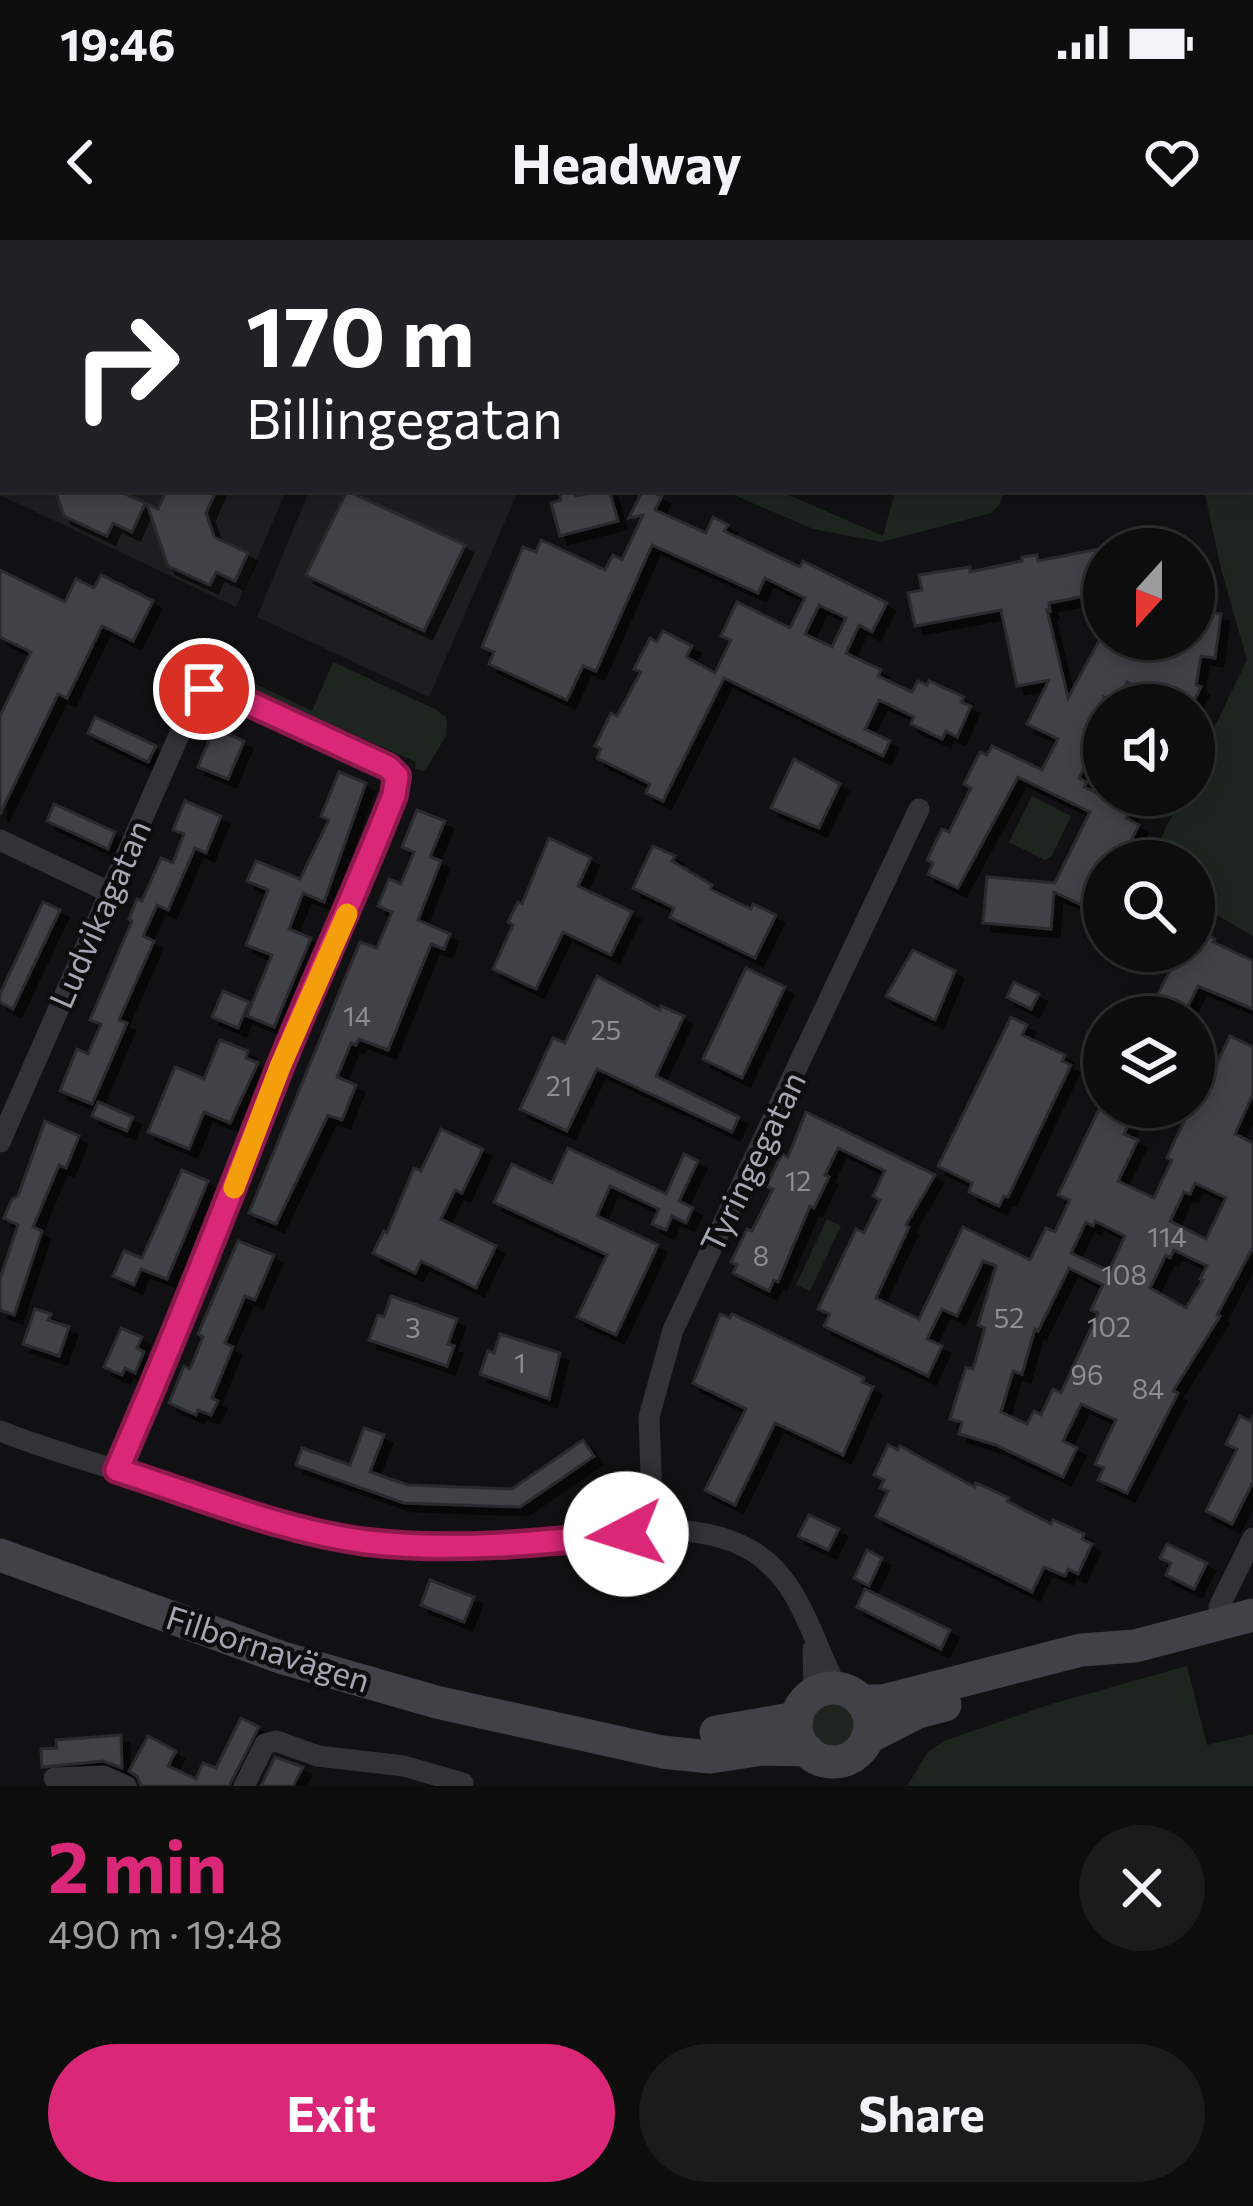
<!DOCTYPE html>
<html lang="en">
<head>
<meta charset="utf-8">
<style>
	body { margin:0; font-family:Commissioner,sans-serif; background:#1b1b1c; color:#f1f3f6; height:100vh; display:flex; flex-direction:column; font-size:45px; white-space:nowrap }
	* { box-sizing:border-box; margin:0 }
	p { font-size:39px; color:#9a9c9e }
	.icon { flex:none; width:66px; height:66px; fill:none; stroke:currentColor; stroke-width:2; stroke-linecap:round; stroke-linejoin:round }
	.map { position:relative; height:1546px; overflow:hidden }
	.panel { display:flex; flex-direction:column; background:#0d0d0e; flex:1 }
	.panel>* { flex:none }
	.banner { position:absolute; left:0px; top:0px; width:1254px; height:252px; box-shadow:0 6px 18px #0003,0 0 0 3px #2d2d2e; background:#202124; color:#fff; overflow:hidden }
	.needle { width:78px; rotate:201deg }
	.buttons { position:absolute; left:1083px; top:288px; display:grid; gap:24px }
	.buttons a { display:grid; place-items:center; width:132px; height:132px; border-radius:50%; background:#0d0d0e; box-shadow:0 6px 18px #0003,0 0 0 3px #2d2d2e; font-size:60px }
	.pin { position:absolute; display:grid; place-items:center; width:102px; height:102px; color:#fff; margin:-51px; border:6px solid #fff; border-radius:50%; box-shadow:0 3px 12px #0007 }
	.me { position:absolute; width:132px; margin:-66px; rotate:265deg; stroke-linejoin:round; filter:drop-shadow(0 0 9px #0008) }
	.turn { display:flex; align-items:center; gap:42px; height:252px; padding:0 48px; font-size:54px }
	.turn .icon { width:156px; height:156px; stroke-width:2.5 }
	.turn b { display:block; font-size:84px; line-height:102px }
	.round { display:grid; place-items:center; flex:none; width:126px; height:126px; border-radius:63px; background:#1b1b1c }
	.overview { display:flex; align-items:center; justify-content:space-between; height:204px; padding:0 48px }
	h1 { font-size:72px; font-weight:700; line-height:90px; color:#db2777 }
	.button { display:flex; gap:24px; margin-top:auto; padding:24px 48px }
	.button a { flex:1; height:138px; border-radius:72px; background:#db2777; color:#fff; font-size:48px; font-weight:700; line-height:138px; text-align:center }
	.button a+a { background:#1b1b1c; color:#f1f3f6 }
	.status { display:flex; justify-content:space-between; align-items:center; height:84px; padding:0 60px; background:#0d0d0e; direction:ltr }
	.status svg { height:33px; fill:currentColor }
	header { display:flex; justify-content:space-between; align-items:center; height:156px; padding:0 48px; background:#0d0d0e; font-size:54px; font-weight:700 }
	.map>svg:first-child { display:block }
</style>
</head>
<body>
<div class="status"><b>19:46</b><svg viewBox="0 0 49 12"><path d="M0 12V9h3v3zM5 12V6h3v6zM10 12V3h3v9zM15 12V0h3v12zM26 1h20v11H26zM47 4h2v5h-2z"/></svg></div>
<header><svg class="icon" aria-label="back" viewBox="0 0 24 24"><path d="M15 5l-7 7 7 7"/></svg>Headway<svg class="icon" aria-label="heart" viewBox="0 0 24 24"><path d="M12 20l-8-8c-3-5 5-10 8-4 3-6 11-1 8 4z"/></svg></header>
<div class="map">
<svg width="1253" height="1546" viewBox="0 0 1253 1546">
	<defs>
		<filter id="shadow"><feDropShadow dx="8" dy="8" stdDeviation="0" flood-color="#0009"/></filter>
	</defs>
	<rect width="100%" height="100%" fill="#111113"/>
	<!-- built -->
	<g fill="#1e1e20">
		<polygon points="0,0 182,3 3,3 3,249 287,249 236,367 0,255"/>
		<polygon points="310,249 519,249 429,457 257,377"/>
	</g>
	<!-- green -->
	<g fill="#1e251f">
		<polygon points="1253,223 1253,696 1194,662 1194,621 1150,621 1182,555 1194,555 1194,529 1247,420 1220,325 1204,249 1251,249"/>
		<polygon points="720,249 775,249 883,296 896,249 1004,249 1000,264 991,273 882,302 813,289"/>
		<polygon points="333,422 435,469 447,478 446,496 425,531 415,529 416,522 224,437 226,430 312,471"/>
		<polygon points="1032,556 1071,576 1052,616 1045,620 1009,602"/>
		<polygon points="827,979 841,986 810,1051 796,1045"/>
		<polygon points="1187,1426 1207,1505 1253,1494 1253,1546 907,1546 928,1512 944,1501 1048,1465"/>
		<circle cx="833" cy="1487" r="23"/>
	</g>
	<!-- building -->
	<g fill="#414246" stroke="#2c2c2f" stroke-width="3" fill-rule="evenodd" filter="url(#shadow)">
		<polygon points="55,249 114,249 145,263 132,292 113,283 107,296 64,276"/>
		<polygon points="167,249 217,249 206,273 214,297 248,313 235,341 216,332 210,345 168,326 147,264 158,269"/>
		<polygon points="559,249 575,249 576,256 609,249 618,281 560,296 551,263 561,260"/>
		<path d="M643 249 662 256 655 270 706 293 713 277 728 285 724 291 800 327 803 321 887 363 872 392 859 385 846 413 881 430 878 436 912 452 918 441 927 445 929 441 964 457 961 462 971 466 957 497 946 491 942 499 911 484 914 477 879 460 865 489 890 501 883 516 724 438 663 561 646 553 650 544 597 518 601 509 595 506 611 473 617 476 641 432 634 429 650 398 657 402 663 391 692 406 686 417 715 433 731 400 721 396 737 362 790 388 805 358 765 338 758 353 652 305 596 431 583 426 567 460 489 424 494 412 482 407 523 307 536 312 541 300 605 330 613 315 622 320 643 275 629 278ZM819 365 846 378 832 407 805 394Z"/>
		<polygon points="347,251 465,305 424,391 306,335"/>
		<polygon points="1104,308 1104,340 1083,344 1085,356 1049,363 1050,371 1047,370 1068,458 1100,399 1194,399 1194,369 1221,374 1215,418 1201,416 1196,445 1201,447 1192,465 1154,465 1159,455 1127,442 1117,463 1104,457 1104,488 1079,538 1087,542 1084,547 1131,569 1126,578 1139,585 1121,621 1104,621 1104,649 1094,671 1054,652 1051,689 983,683 987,637 1055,643 1090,572 1018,537 958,648 928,634 933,623 927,620 942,589 949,592 971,548 964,544 980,512 987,515 992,506 1042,530 1058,499 1027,484 1049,440 1017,446 1001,370 915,386 908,353 922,350 919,335 970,327 970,332 1022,321 1022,317 1037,315 1038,321"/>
		<polygon points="0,330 65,362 76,339 94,348 101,335 153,361 133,401 102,386 67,458 58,454 0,574 0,476 31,412 0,397"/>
		<polygon points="95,477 156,506 148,522 88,493"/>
		<polygon points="214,488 244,501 228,539 198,527"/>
		<polygon points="794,519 840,544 819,588 771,568"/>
		<polygon points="339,532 366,543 324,662 303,653 289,689 311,698 274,787 247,776 272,715 246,705 268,650 247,641 256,621 300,639 329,580 321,576"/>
		<polygon points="185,561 221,576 206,613 195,608 168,670 157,665 143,696 154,701 119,780 127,783 92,864 60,851 77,809 88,814 101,784 90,780 132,681 129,679 137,659 142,661 161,618 173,623 184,594 173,590"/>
		<polygon points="54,564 115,592 108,609 47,581"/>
		<polygon points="417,570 445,581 430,617 441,621 418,680 450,694 444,709 431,704 388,810 359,799 356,805 351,803 337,837 356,845 342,880 328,875 276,984 249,973 360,702 377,708 392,672 378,666 389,639 401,644 414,612 402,607"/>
		<polygon points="549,598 591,618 578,646 632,672 611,715 563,692 536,749 493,729 513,685 508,682 518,662 522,664"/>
		<polygon points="653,606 675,616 672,621 712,645 710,649 751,669 753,664 776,675 755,718 670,677 674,668 633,648"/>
		<polygon points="43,662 60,670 13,769 0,762 0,754"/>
		<polygon points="1201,692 1215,699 1213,702 1253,721 1253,769 1198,746 1184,774 1190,777 1135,777 1146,755 1155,760 1180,711 1194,711"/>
		<polygon points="913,710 955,731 935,780 886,756"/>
		<polygon points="746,728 785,747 742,838 703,819"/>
		<polygon points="597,736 660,770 661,766 684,776 656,836 739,877 732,892 597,829 567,891 520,869 553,798 565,803"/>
		<polygon points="1014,742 1039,754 1031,769 1007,757"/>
		<polygon points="223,751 249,762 238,788 212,777"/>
		<polygon points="1011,777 1027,785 1022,795 1065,815 1062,821 1071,825 1008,957 1004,956 999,966 969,952 972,943 938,926"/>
		<path d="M1230 796 1253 807V854L1235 894 1253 903V1007L1217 1075 1220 1076 1173 1151 1178 1153 1127 1253 1098 1240 1104 1228 1095 1224 1116 1180 1081 1164 1063 1201 1077 1208 1063 1237 996 1205 959 1194 962 1182 950 1179 966 1127 973 1129 978 1112 985 1088 978 1085 996 1026 983 1021 957 1076 942 1069 927 1099 942 1106 928 1136 824 1086 830 1074 818 1069 856 989 864 993 880 960 873 956 885 931 838 908 825 935 829 937 814 968 810 966 778 1042 774 1040 769 1051 733 1033 737 1025 731 1022 747 989 752 991 773 949 766 946 782 914 788 917 806 872 935 935 906 985 909 987 876 1058 919 1079 963 987 1030 1020 1046 988 1055 992 1070 960 1058 955 1101 865 1131 879 1124 894 1138 900 1118 941 1154 958 1172 920 1167 918 1173 904 1189 872 1193 874ZM1195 943 1226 958 1206 999 1170 981 1184 952 1190 954ZM1095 981 1125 996 1109 1031 1071 1013 1086 982 1093 986ZM1174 1010 1207 1026 1200 1039 1203 1040 1186 1068 1150 1048 1166 1015 1170 1018ZM1069 1028 1103 1045 1091 1070 1098 1073 1061 1153 1053 1149 1041 1175 1034 1171 1027 1184 1001 1172 1013 1131 1022 1134 1035 1089 1038 1091Z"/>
		<polygon points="220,800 248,811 246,818 258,823 230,883 204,872 189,909 148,892 175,827 204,839"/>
		<polygon points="98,862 133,877 127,891 92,876"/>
		<polygon points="45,881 79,896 66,928 59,925 33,987 42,991 14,1075 0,1070 0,1039 18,985 4,978 12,959 18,956"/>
		<polygon points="441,889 483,909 462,953 455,950 441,979 496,1006 476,1048 421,1021 415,1033 373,1013 384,991 387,993 414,928 421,931"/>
		<polygon points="568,908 666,954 684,914 698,921 679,961 693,968 686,983 672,976 666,990 652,984 659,969 610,946 597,976 658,1005 616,1095 577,1077 607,1015 494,962 512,924 552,943"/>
		<polygon points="182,930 208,941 167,1039 141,1029 134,1045 113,1036 124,1011 142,1018"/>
		<polygon points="238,1001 274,1015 255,1060 245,1056 225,1103 233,1107 212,1158 218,1161 211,1175 198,1170 196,1175 169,1163 184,1126 190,1129 203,1097 198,1094"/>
		<polygon points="391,1056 457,1079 448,1104 454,1106 447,1126 369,1100 378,1075 384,1077"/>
		<polygon points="35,1069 51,1074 48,1080 69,1087 59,1116 23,1104"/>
		<polygon points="720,1074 730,1078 732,1074 764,1089 864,1138 862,1142 873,1147 843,1215 775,1183 735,1265 705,1250 746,1169 693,1143"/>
		<polygon points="121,1088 142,1097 137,1108 144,1112 135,1133 125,1128 122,1135 104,1127"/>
		<polygon points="500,1094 560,1113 549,1159 480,1134 488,1111 494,1113"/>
		<polygon points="1240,1176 1250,1181 1253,1176 1253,1242 1232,1284 1206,1271 1237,1209 1226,1204"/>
		<polygon points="364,1188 384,1195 370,1232 408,1245 512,1249 583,1200 594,1216 520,1267 404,1263 296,1225 302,1208 350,1225"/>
		<polygon points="888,1205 898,1210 900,1206 965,1242 975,1247 976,1243 1009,1258 1007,1261 1051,1284 1053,1280 1084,1294 1082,1299 1092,1304 1078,1334 1068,1329 1065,1336 1044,1327 1032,1352 876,1276 888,1251 880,1248 884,1240 874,1235"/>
		<polygon points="809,1275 839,1289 828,1310 798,1296"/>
		<polygon points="1167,1304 1207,1323 1194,1349 1166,1335 1171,1323 1160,1318"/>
		<polygon points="867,1310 882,1318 869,1346 854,1338"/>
		<polygon points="430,1340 474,1357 464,1382 421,1365"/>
		<polygon points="865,1349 950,1390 941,1409 857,1367"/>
		<polygon points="241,1478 259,1487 229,1546 141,1546 137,1536 129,1531 148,1496 176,1511 168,1526 196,1539 203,1523 216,1528"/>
		<polygon points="121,1495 122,1528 103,1521 42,1527 41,1509 57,1508 56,1500"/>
		<polygon points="275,1517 303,1527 293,1546 261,1546"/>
	</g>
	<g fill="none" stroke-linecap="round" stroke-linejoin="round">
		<!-- street -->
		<g stroke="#333337" stroke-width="21">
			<polyline points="420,3 420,0"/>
			<polyline points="627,3 627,0"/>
			<polyline points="0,600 109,652"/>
			<polyline points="0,902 195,459 204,449 221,450 388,527 397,536 394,555 117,1230"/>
			<path d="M0 1191C53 1212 110 1227 164 1245 230 1266 297 1293 366 1301 429 1309 493 1304 557 1300 618 1295 688 1278 745 1307 800 1335 811 1398 837 1448"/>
			<polyline points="653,1292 649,1177 673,1090 919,569"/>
			<polyline points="1221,1383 1219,1367 1253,1298"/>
			<polyline points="813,1409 814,1453"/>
			<polyline points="54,1538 104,1536 126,1546"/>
			<polyline points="244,1546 265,1504 276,1501 318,1516 404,1526 463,1543"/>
		</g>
		<!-- secondary -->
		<g stroke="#414247" stroke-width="33">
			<polyline points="0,1315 283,1418 436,1462 662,1512 710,1517 762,1509 807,1510"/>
			<circle cx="833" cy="1485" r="37"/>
			<polyline points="861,1461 883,1461 1081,1410 1135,1406 1253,1375"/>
			<polyline points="716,1492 797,1478"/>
			<polyline points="867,1498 918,1472 945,1465"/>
		</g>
	</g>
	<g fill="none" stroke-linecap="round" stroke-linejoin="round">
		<defs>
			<path id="route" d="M204 449 221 450 388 527 397 536 394 555C358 648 315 739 278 832 226 965 174 1099 117 1230 199 1256 282 1291 367 1302 452 1312 541 1303 626 1294"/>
		</defs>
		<!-- route casing -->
		<use href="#route" stroke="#8e194d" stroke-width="30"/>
		<!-- route -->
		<use href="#route" stroke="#db2777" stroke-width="21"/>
		<!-- slow -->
		<polyline stroke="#f59e0b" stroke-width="21" points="234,948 280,827 347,674"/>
	</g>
	<g text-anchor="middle" stroke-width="9" stroke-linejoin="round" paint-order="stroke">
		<!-- number labels -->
		<g font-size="27" fill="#8b8e97">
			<text x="357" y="786">14</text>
			<text x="606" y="800">25</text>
			<text x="559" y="856">21</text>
			<text x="798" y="951">12</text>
			<text x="1167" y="1007">114</text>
			<text x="761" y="1026">8</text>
			<text x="1124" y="1045">108</text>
			<text x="1009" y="1088">52</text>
			<text x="1109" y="1097">102</text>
			<text x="413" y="1098">3</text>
			<text x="520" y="1133">1</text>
			<text x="1087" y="1145">96</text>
			<text x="1148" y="1159">84</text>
		</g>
		<!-- street labels -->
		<g font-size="33" fill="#a4a8b2" stroke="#0d0d0e">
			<text transform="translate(100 674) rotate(-66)" y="12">Ludvikagatan</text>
			<text transform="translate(753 922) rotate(-64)" y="12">Tyringegatan</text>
			<text transform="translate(268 1409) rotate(18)" y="12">Filbornavägen</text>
		</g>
	</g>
</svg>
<div class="buttons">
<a><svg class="needle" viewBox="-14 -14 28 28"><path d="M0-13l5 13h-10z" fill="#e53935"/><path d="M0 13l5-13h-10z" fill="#9a9c9e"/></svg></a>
<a><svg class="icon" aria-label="sound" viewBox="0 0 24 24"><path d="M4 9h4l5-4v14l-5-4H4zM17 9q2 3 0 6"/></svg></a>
<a><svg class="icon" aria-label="search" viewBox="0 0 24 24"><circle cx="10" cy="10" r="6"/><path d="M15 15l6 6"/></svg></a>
<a><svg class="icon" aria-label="layers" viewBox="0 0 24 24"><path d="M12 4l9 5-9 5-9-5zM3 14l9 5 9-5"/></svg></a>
</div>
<div class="pin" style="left:204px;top:449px;background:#d93025"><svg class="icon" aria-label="arrive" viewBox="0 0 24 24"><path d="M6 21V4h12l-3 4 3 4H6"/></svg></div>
<svg class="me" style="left:626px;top:1294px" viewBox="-20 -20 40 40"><circle r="19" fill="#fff"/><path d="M0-13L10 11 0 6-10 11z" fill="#db2777"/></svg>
<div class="banner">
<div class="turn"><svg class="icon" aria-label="right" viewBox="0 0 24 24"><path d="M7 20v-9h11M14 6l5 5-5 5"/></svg><div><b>170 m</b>Billingegatan</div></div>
</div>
</div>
<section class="panel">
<div class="overview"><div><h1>2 min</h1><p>490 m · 19:48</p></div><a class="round"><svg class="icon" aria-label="close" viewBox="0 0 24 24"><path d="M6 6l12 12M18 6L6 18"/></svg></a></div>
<div class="button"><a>Exit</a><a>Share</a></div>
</section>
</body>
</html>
